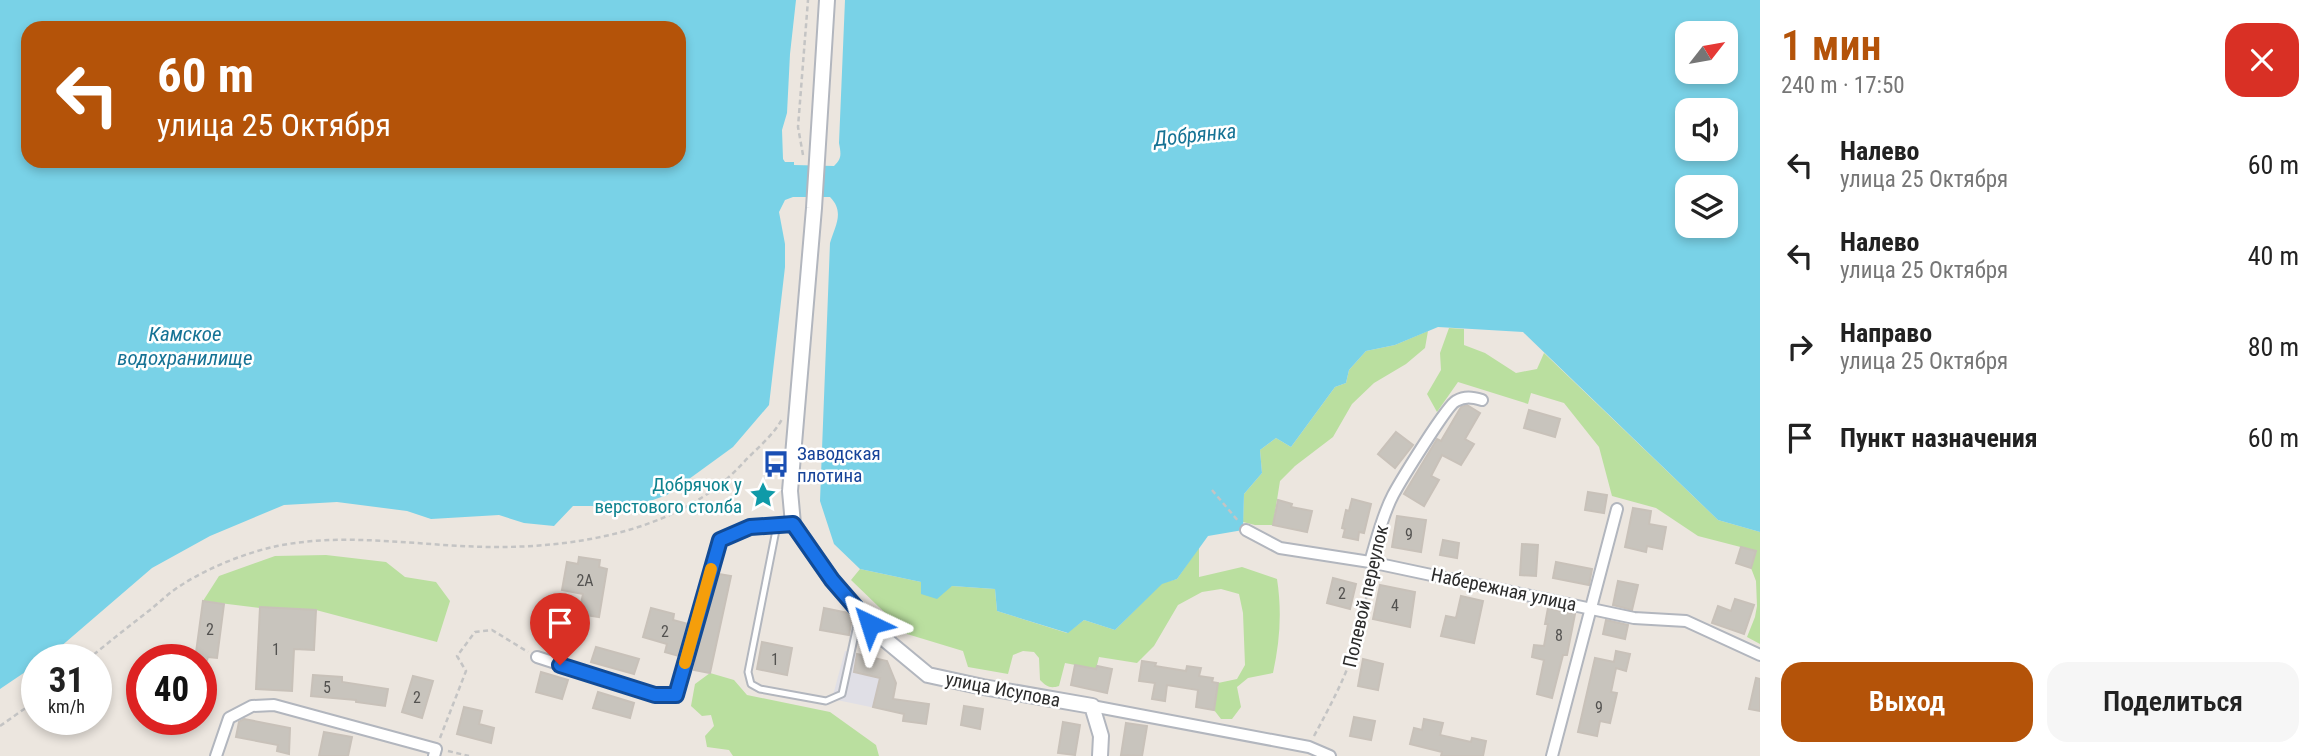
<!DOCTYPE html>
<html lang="ru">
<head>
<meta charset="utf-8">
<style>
	body { margin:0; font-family:"Roboto Condensed",sans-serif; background:#f6f6f6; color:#222; height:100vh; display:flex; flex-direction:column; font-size:26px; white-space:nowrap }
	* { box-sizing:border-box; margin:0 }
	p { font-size:23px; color:#767676 }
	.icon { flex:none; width:38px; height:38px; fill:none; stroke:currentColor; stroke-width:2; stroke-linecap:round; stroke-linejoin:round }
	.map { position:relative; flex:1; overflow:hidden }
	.sheet { display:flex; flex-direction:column; background:#fff; width:560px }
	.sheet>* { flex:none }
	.top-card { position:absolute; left:21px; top:21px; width:665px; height:147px; border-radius:21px; box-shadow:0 4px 10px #0003; background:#b45309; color:#fff; overflow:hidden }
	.needle { width:46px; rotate:59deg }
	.fabs { position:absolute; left:1675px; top:21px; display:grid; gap:14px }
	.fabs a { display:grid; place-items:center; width:63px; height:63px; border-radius:14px; background:#fff; box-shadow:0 4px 10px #0003; font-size:35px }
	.speed { position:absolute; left:21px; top:644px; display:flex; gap:14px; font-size:35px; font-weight:700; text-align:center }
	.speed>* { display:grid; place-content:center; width:91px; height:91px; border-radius:50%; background:#fff; box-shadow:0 4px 10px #0003; line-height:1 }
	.speed small { font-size:18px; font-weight:400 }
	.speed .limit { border:10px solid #d22; background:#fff; color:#111 }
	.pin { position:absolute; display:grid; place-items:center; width:60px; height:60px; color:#fff; margin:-72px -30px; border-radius:50% 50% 50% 0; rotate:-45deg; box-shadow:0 0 7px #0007 }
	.pin .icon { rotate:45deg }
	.me { position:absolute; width:77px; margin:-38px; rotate:319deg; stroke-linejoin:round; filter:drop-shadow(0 0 5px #0008) }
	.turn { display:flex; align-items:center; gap:24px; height:147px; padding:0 21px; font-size:32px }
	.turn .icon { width:91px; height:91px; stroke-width:2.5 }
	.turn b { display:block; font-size:49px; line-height:60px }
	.round { display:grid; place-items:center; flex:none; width:74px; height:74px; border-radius:21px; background:#f6f6f6 }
	.head { display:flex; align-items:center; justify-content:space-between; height:119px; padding:0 21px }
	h1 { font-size:42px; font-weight:600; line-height:52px; color:#b45309 }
	.button { display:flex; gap:14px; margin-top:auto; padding:14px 21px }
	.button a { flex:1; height:80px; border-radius:21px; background:#b45309; color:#fff; font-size:28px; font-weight:600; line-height:80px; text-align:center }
	.button a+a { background:#f6f6f6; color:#222 }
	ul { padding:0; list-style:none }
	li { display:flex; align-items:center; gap:21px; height:91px; padding:0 21px }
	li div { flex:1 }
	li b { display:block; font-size:26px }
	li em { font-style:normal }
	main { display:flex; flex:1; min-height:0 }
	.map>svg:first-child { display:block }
</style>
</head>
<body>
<main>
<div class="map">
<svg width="1760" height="756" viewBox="0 0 1760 756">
	<rect width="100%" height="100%" fill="#ece6df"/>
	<!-- industrial -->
	<polygon fill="#e0dfe6" points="845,651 887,661 896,683 890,711 832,699"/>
	<!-- green -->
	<g fill="#badf9f">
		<polygon points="1449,328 1464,329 1464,345 1485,353 1516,373 1537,369 1544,353 1718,520 1760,532 1760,644 1747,637 1755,617 1757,606 1756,581 1751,568 1756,551 1698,536 1656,508 1612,496 1599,447 1564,403 1531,393 1528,404 1458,382 1437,412 1427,394 1441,370 1440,353"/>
		<polygon points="1428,331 1425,348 1406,364 1374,383 1352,404 1333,437 1295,466 1280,481 1273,525 1255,525 1243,522 1244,494 1262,473 1260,450 1276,438 1291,447 1335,387 1346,383 1349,370 1366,351 1395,345"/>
		<path d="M1199 547V577L1242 567 1277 579C1282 611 1280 641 1273 673L1248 678 1237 687 1241 707 1232 719H1221L1214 710 1218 683 1237 679 1245 665 1243 613 1239 594 1221 589 1202 592 1178 605 1154 646 1137 663 1099 657 1096 669 1065 663 1059 686C1050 689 1046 686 1040 680L1039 658 1034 652 1023 651 1013 655 1008 674 968 667 963 651 907 634 851 580 860 569 921 582V594L952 586 995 589 997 611 1067 633 1084 620 1115 630 1162 583 1177 579Z"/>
		<polygon points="326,555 386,562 405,577 436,582 450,601 437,642 316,610 260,608 203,601 219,576 275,556"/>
		<polygon points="710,673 734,680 747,695 830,712 876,745 879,756 733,756 729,750 707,747 705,736 714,726 711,715 702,716 691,706 695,684"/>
	</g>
	<!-- water -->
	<path fill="#79d2e7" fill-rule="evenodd" d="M0 0H796L790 54 787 113 782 130 783 159 785 162H794V165L834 166C842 159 841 154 839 143L845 0H1760V532L1718 520 1523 332 1438 327 1395 345 1366 351 1349 370 1346 383 1335 387 1291 447 1276 438 1260 450 1262 473 1244 494 1243 530 1208 536 1177 579 1162 584 1115 630 1084 620 1068 633 997 611 995 589 952 586 937 599 921 594V582L860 569 834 544 820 501 830 243C835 226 845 212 830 197H793L785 200 779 212 785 244V267L769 405 733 447 667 495 622 511 600 515 593 506H573L554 526 524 523 499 515 431 519 407 511 337 502 284 505 210 536 152 568 52 654 44 660H37V664L0 689ZM28 28H679V161H28ZM1687 33H1726V72H1687ZM1687 110H1726V149H1687ZM1687 187H1726V226H1687Z"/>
	<!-- building -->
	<g fill="#c8c4bd" stroke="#c8c1b9" stroke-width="2">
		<polygon points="1467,405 1480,413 1465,439 1474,444 1461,465 1442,455 1431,476 1439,480 1424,506 1404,494 1437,439 1441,441 1461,407"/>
		<polygon points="1529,410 1560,419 1555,437 1524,428"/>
		<polygon points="1396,432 1413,445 1395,468 1378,454"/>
		<polygon points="1588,492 1607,495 1604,513 1585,510"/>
		<polygon points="1352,499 1371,504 1364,533 1359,532 1358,540 1343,537 1345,529 1342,528 1346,510 1349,511"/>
		<polygon points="1278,500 1292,504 1291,507 1312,511 1307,532 1273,525"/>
		<polygon points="1633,508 1651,511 1649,524 1666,527 1662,549 1647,546 1646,552 1625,547"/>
		<polygon points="1397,516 1426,520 1421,552 1392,547"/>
		<polygon points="1443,540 1459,543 1457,558 1440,555"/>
		<polygon points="1522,544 1538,545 1536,576 1520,575"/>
		<polygon points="1741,547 1756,551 1751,568 1736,563"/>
		<polygon points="579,557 600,560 599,567 607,569 599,617 579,614 583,594 562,590 567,562 578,564"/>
		<polygon points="1556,562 1592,569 1589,585 1553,578"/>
		<polygon points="719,574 731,576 710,673 694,670 696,660 694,660"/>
		<polygon points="1333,578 1356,584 1350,609 1327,603"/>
		<polygon points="1618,581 1638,585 1632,610 1613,605"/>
		<polygon points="1380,585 1415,592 1410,627 1373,619"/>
		<polygon points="1461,596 1483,601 1474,643 1441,636 1446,616 1456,618"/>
		<polygon points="1735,599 1754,605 1744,634 1712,623 1718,606 1731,611"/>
		<polygon points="203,601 224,604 217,658 208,657 207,660 195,660"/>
		<polygon points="260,607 316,610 314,650 294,649 292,691 256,689"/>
		<polygon points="651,608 674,614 673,620 688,624 679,656 665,652 667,644 643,637"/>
		<polygon points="824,608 848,613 852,618 849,635 820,630"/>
		<polygon points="1548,608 1575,614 1567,655 1563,655 1552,698 1537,694 1544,660 1532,657 1534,645 1544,646 1548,624 1545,624"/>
		<polygon points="1606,620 1628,625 1625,639 1603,634"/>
		<polygon points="762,642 792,648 787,675 757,669"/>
		<polygon points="596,647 639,659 634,674 591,662"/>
		<polygon points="1616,651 1630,654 1626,671 1616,668 1611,692 1617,693 1610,723 1600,721 1597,736 1578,732 1595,658 1614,662"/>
		<polygon points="857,654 887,661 896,683 893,699 929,704 926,724 903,721 904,714 873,707 880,678 854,672"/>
		<polygon points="1363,659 1383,664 1378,690 1358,686"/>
		<polygon points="1142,661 1156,663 1155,666 1186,671 1187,666 1201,668 1199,676 1213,678 1212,682 1218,683 1214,710 1196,707 1198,690 1167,685 1165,701 1152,699 1155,683 1139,681"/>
		<polygon points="1075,665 1096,669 1097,666 1112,669 1107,693 1071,685"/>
		<polygon points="541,672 568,680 562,699 536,692"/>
		<polygon points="313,675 342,677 342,682 388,689 385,706 356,702 356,700 311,696"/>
		<polygon points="413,676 433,681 422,718 402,712"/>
		<polygon points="1756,678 1760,679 1760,711 1749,709"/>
		<polygon points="598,692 634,703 630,718 593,708"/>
		<polygon points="964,706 983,709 980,729 961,725"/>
		<polygon points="464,707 482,711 479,724 494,728 491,743 457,734"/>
		<polygon points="1354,717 1375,721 1371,740 1350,736"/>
		<polygon points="244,719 290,728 289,754 277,751 278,745 236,737 239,722"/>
		<polygon points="1424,719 1443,723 1440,735 1471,742 1472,738 1486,741 1483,756 1441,756 1442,752 1410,744 1414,728 1422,730"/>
		<polygon points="1063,722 1080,725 1075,755 1058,753"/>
		<polygon points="1126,723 1147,726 1142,756 1121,755"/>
		<polygon points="324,732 352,737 348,756 319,756"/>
	</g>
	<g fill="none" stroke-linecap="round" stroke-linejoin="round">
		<defs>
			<polyline id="lane" points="777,525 748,672 751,684 760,689 826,701 842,694 859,616"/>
			<g id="street">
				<polyline points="1246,530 1280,548 1370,562 1634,618 1686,621 1760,655"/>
				<path d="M1370 562C1377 539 1382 516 1393 495 1400 482 1447 405 1456 401 1465 396 1472 397 1482 400"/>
				<polyline points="537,657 655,695 676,695 720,540 750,527 793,524"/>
				<polyline points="1092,706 1309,747 1330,756"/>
				<polyline points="216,756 229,718 252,706 274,705 436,749 434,756"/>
				<polyline points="1552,756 1617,509"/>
			</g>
			<polyline id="secondary" points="827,0 814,208 790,491 793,524 832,580 881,636 928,675 983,687 1092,706 1101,736 1100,756"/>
		</defs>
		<!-- lane casing -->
		<use href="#lane" stroke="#b2b6be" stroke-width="9"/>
		<!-- street casing -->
		<use href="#street" stroke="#b2b6be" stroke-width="14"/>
		<!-- secondary casing -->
		<use href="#secondary" stroke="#b2b6be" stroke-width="18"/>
		<!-- path -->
		<g stroke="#c4c4c4" stroke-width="2.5" stroke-dasharray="5 3.5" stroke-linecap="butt">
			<polyline points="803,155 798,127 808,0"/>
			<polyline points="1212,490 1239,522"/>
			<path d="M87 660C108 643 129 626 150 610 161 601 171 591 183 584 210 567 245 553 277 546 352 531 428 548 504 547 588 546 685 527 743 463 756 449 774 435 782 419"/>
			<polyline points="0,726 37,700"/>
			<path d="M1314 736C1346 677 1364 640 1369 572"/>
			<polyline points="440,738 466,671 457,656 475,632 492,630 528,652"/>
			<polyline points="448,751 469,756"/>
		</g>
		<!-- lane -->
		<use href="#lane" stroke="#fff" stroke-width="5"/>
		<!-- street -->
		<use href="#street" stroke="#fff" stroke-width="10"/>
		<!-- secondary -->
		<use href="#secondary" stroke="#fff" stroke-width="14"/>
	</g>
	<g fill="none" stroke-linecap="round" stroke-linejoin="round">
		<defs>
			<polyline id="route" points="560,665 655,695 676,695 720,540 750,527 793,524 832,580 870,624"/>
		</defs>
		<!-- route casing -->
		<use href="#route" stroke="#114b97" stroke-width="18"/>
		<!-- route -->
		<use href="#route" stroke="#1a73e8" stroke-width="12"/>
		<!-- slow -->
		<polyline stroke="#f59e0b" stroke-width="12" points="685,663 711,569"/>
	</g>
	<!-- icons -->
	<defs>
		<symbol id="bus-bare" viewBox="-9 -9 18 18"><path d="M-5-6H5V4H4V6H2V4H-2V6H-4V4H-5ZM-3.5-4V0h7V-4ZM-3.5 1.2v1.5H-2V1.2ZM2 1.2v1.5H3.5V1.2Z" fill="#1a4fb4" stroke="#fff" stroke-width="2.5" paint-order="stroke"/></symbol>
		<symbol id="sight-bare" viewBox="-9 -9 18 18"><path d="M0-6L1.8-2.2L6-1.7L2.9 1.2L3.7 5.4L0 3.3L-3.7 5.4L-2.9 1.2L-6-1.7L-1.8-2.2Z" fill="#0f9aa8" stroke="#fff" stroke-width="2.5" paint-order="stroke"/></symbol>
	</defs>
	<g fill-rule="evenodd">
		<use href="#bus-bare" x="757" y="445" width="38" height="38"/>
		<use href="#sight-bare" x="744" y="476" width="38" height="38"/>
	</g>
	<g text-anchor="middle" stroke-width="5" stroke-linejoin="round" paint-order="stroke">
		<!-- number labels -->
		<g font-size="16" fill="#535250">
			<text x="1409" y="540">9</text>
			<text x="585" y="586">2А</text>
			<text x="1342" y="599">2</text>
			<text x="1395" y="611">4</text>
			<text x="210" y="635">2</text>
			<text x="665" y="637">2</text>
			<text x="1559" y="641">8</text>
			<text x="276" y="655">1</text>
			<text x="775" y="665">1</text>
			<text x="327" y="693">5</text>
			<text x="417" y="703">2</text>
			<text x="1599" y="713">9</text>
		</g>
		<!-- transit labels -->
		<g font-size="19" fill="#164399" stroke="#fff" text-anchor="start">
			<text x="797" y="460">Заводская<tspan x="797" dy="22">плотина</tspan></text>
		</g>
		<!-- culture labels -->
		<g font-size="19" fill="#0d838f" stroke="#fff" text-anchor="end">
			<text x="742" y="491">Добрячок у<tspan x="742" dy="22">верстового столба</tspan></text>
		</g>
		<!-- street labels -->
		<g font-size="19" fill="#2c2c2c" stroke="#fff">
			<text transform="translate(1504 589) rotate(12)" y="7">Набережная улица</text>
			<text transform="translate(1365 596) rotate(-77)" y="7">Полевой переулок</text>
			<text transform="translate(1003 689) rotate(11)" y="7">улица Исупова</text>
		</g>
		<!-- water labels -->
		<g font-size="21" font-style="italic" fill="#167395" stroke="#fff">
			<text transform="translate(1195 135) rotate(-6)" y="7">Добрянка</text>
			<text x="185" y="341">Камское<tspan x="185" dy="24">водохранилище</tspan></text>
		</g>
	</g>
</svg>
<div class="fabs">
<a><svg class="needle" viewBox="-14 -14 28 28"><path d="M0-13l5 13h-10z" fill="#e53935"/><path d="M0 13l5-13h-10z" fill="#767676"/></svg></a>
<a><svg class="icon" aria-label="sound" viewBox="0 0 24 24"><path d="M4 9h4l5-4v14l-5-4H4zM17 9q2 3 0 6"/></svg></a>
<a><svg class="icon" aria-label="layers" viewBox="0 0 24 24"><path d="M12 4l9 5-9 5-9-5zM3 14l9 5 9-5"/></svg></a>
</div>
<div class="speed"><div>31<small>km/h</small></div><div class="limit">40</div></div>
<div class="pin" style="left:560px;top:665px;background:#d93025"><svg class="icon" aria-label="arrive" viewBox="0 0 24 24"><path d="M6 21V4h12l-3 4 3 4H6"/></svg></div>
<svg class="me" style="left:870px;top:624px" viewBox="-20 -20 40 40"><path d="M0-17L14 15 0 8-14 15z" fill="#1a73e8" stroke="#fff" stroke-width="4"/></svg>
<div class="top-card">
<div class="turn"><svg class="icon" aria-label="left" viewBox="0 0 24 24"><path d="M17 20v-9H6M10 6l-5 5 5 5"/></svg><div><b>60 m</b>улица 25 Октября</div></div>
</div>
</div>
<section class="sheet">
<div class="head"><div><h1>1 мин</h1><p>240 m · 17:50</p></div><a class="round" style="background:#d93025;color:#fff"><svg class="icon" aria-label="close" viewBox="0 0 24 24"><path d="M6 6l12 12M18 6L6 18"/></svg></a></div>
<ul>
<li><svg class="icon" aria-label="left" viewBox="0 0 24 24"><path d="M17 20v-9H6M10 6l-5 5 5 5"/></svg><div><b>Налево</b><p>улица 25 Октября</p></div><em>60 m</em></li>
<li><svg class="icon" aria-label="left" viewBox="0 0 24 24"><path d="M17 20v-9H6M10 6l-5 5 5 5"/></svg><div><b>Налево</b><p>улица 25 Октября</p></div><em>40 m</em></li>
<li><svg class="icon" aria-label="right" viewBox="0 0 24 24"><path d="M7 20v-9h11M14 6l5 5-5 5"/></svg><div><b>Направо</b><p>улица 25 Октября</p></div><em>80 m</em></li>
<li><svg class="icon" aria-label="arrive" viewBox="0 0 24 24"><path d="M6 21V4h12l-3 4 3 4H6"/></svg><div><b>Пункт назначения</b></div><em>60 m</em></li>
</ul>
<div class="button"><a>Выход</a><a>Поделиться</a></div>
</section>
</main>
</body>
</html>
